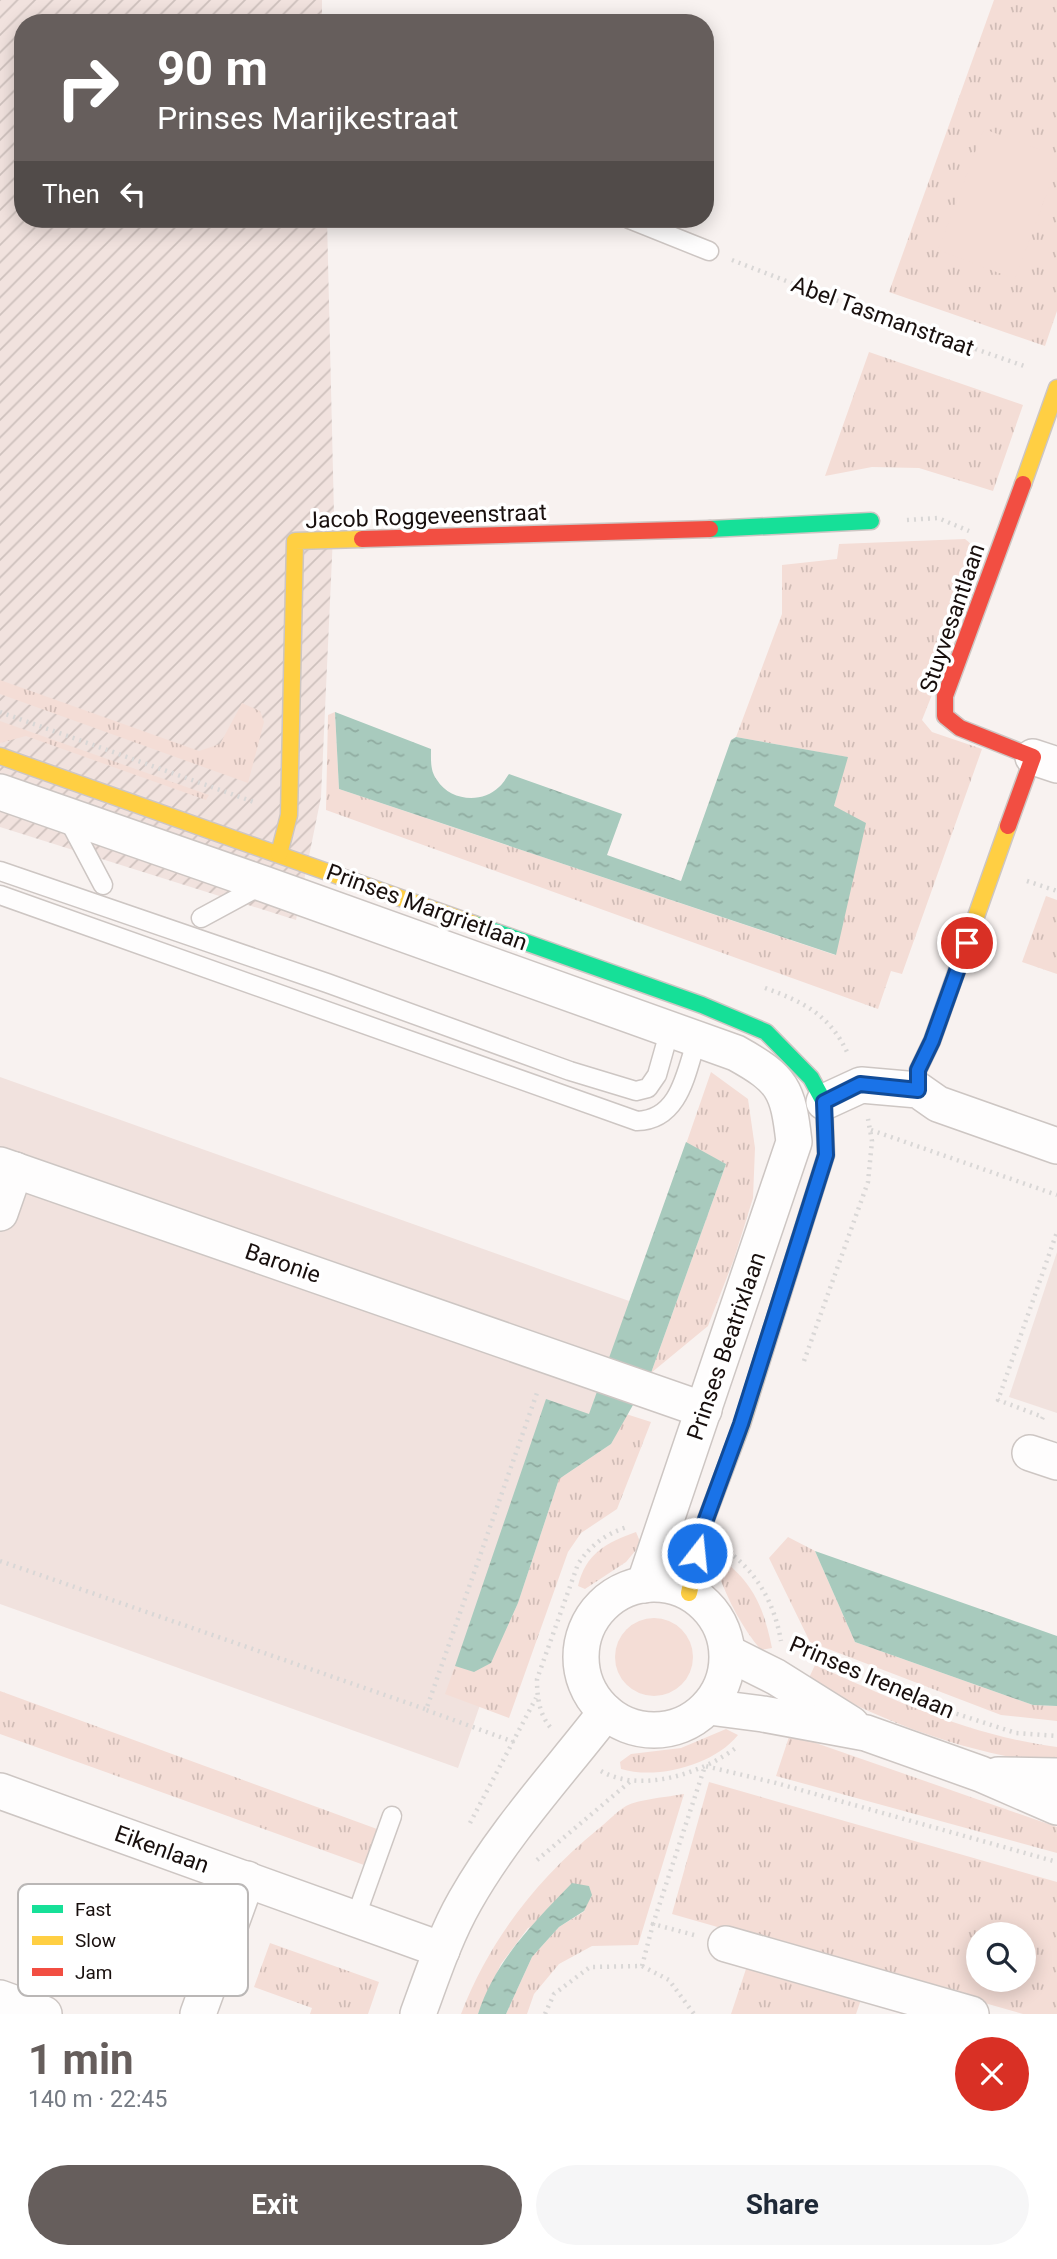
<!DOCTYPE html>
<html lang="en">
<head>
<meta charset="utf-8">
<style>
	body { margin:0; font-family:Roboto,sans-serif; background:#f6f6f7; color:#1f2937; height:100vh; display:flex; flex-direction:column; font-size:26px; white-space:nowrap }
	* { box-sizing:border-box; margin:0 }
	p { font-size:23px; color:#747a83 }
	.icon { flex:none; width:38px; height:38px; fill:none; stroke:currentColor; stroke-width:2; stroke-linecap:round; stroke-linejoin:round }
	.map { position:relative; height:2014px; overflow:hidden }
	.drawer { display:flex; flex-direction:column; background:#fff; flex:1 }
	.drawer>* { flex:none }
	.top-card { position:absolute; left:14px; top:14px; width:700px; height:214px; border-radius:28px; box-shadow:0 4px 18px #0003; background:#665e5c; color:#fff; overflow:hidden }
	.controls { position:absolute; left:966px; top:1922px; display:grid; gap:14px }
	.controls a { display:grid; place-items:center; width:70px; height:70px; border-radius:50%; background:#fff; box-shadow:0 4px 18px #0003; font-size:35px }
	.pin { position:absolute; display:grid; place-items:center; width:60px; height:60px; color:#fff; margin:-30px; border:4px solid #fff; border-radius:50%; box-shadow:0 2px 7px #0007 }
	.me { position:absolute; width:77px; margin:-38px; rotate:16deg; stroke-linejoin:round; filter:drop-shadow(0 0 5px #0008) }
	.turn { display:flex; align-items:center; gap:24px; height:147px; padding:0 28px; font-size:32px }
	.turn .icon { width:91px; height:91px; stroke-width:2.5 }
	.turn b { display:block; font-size:49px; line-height:60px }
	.then { display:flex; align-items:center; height:66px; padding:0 28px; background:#0003; gap:14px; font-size:26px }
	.round { display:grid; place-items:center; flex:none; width:74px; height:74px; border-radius:37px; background:#f6f6f7 }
	.headline { display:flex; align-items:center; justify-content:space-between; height:119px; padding:0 28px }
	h1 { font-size:42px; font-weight:700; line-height:52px; color:#665e5c }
	.action { display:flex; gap:14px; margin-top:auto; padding:14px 28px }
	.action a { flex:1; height:80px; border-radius:42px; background:#665e5c; color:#fff; font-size:28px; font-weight:700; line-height:80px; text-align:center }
	.action a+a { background:#f6f6f7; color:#1f2937 }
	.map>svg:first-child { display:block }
</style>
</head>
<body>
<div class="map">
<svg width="1057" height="2014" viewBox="0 0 1057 2014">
	<defs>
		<pattern id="industrial-furrows" width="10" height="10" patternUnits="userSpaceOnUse" patternTransform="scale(1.75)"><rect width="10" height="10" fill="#f1e2de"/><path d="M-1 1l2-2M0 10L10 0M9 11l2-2" fill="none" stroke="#cec1bd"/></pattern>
		<pattern id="grass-tufts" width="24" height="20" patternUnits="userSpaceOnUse" patternTransform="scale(1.75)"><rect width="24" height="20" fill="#f4ddd6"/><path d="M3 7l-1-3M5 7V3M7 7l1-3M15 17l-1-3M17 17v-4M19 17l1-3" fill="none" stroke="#d0bcb6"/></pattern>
		<pattern id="water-ripples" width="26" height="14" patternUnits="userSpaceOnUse" patternTransform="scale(1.75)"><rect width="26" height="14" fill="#a8cabd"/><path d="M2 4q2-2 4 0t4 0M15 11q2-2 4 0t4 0" fill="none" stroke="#90aca1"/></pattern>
	</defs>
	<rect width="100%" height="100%" fill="#f8f2f0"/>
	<!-- built -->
	<g fill="#f1e2de">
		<polygon points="0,1077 646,1307 559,1479 458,1768 0,1604"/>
		<polygon points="1057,1252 1057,1413 1009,1397"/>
	</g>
	<!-- industrial -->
	<polygon fill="url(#industrial-furrows)" points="0,0 322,0 322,23 23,23 23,219 327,219 334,514 321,797 296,920 0,827"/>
	<!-- grass -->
	<g fill="url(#grass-tufts)" fill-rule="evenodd">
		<polygon points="994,0 1057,0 1057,311 1045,346 889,292"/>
		<polygon points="869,352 1023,405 993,491 919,468 872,467 825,476"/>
		<path d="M965 539C982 552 977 565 973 584L961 580 929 668 941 672 922 720 932 732 982 749 902 974 891 971 878 1009 326 810 328 715 335 712 339 789 835 955 834 806 847 757 736 737 782 614V565L837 559 839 544Z"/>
		<polygon points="0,680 199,751 220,744 242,703 260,711 264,722 248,783 0,694"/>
		<polygon points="0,721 209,795 206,800 26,736 0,743"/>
		<polygon points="1046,896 1057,900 1057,974 1022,962"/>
		<polygon points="711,1072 748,1099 755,1148 753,1198 734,1259 708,1326 651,1373 726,1164 705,1153 685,1147"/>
		<polygon points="626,1414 651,1422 617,1509 581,1533 568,1552 509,1718 445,1694 455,1666 474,1672 491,1663 518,1603 559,1479 611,1444"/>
		<path d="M636 1532 641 1544 626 1562 585 1589 578 1586C585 1554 607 1542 636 1532Z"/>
		<polygon points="788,1537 815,1551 855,1642 1033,1705 1057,1706 1057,1721 1001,1715 810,1642 769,1558"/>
		<path d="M723 1560C755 1585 764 1610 772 1648L761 1650C742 1628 728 1600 718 1573Z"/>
		<path d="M815 1665C894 1700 971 1736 1057 1747V1764C971 1755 883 1723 808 1680Z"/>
		<polygon points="0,1691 377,1829 364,1865 0,1734"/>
		<path d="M726 1729 738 1735C714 1765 657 1780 621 1769L620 1762 631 1754 681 1748Z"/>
		<polygon points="790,1734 1057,1827 1057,1853 776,1776"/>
		<path d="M709 1782 1057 1882V2014H1023L672 1914ZM978 1934H1024V1979H978Z"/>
		<path d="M684 1794 638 1945 592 1946 559 1964 534 1994 527 2014H506L532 1957 559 1927 585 1911 528 1928 501 1964 478 2014H461C489 1941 536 1880 597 1830 606 1823 616 1812 626 1806 640 1799 668 1797 684 1794Z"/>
		<polygon points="270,1943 379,1982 368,2014 310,2014 312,2008 254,1987"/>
		<polygon points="750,1957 865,1988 856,2014 731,2014"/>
	</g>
	<!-- green -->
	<g fill="#f4ddd6">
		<polygon points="984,129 1057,156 1057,166 1015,279 938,250"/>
		<circle cx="654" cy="1657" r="39"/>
	</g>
	<!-- water -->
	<g fill="url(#water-ripples)">
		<path d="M335 712 431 749C431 760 430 771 437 780 450 801 482 804 499 787 503 784 506 778 509 774L622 814 607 855 681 881 731 740 736 737 848 757 834 806 866 823 836 955 339 789Z"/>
		<polygon points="686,1142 726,1164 651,1373 611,1444 559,1479 518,1603 491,1663 474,1672 455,1666 546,1399 589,1414"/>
		<polygon points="815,1551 1057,1636 1057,1706 1033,1705 855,1642"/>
		<path d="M572 1883 589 1886 592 1895 584 1911 559 1927 532 1957 506 2014H478C495 1961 534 1922 572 1883Z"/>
	</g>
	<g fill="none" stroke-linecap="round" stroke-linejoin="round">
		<defs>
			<g id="lane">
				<polyline points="629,219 709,251"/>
				<polyline points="67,817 103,885"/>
				<polyline points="0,871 327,983 570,1071 636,1091 648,1088 657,1075 670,1029"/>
				<path d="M0 895 637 1121C680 1120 686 1072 697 1039"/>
				<polyline points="201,918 262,885"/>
				<polyline points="355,1919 392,1816"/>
			</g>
			<g id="street">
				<polyline points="1033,757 1057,765"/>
				<path d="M0 792 264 884 736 1053C783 1079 788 1089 794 1142L644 1585"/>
				<polyline points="824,1102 861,1085 918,1090 938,1104 1057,1146"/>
				<polyline points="0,1165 704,1410"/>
				<polyline points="0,1213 15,1170"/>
				<polyline points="1030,1453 1057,1462"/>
				<circle cx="654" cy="1657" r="73"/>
				<polyline points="728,1653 776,1677 851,1724"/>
				<polyline points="709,1707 763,1714 866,1733 981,1774 1057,1807"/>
				<polyline points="998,1775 1057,1776"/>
				<polyline points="0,1791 442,1950"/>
				<polyline points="726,1944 971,2014"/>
				<polyline points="0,1998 44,2014"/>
				<polyline points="198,2014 247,1879"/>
				<path d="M418 2014C432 1976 445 1936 465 1901 504 1832 558 1774 606 1712"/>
			</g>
			<g id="fast">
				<polyline points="710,529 871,521"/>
				<polyline points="474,924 702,1005 766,1032 811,1078 824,1102 826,1155 799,1241"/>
			</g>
			<g id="slow">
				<polyline points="1023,484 1057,388"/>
				<polyline points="0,756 474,924"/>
				<polyline points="279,854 289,815 295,541 362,539"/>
				<polyline points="918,1090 918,1070 932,1041 1008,826"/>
				<polyline points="689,1593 705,1522 742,1424 799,1241"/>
			</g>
			<g id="jam">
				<polyline points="362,539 710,529"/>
				<polyline points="1008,826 1033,757 960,728 945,716 945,696 1023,484"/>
			</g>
		</defs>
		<!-- lane casing -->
		<use href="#lane" stroke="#cdc6c3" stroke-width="21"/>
		<!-- street casing -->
		<use href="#street" stroke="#cdc6c3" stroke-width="38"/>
		<!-- fast casing -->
		<use href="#fast" stroke="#cdc6c3" stroke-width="19"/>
		<!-- slow casing -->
		<use href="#slow" stroke="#cdc6c3" stroke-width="19"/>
		<!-- jam casing -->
		<use href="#jam" stroke="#cdc6c3" stroke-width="19"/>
		<!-- path -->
		<g stroke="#d9d7d6" stroke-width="4.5" stroke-dasharray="2 5" stroke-linecap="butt">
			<polyline points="732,260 830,298 1027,367"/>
			<polyline points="907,520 938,518 969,531"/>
			<polyline points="0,712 254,802"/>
			<polyline points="1027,881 1057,891"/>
			<path d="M765 988C804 1002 830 1015 848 1054"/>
			<polyline points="871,1130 1057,1195"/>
			<polyline points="804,1361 868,1182 872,1141 868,1119"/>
			<polyline points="1042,1419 1043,1417 998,1400 1057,1232"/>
			<path d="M734 1556C761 1579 775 1607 781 1641"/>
			<polyline points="0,1561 425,1709"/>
			<polyline points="808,1652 920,1702 1016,1733 1057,1736"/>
			<path d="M550 1727C539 1713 537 1697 537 1679L578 1564C590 1546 605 1534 627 1527"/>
			<polyline points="514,1742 426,1710 538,1390"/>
			<path d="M601 1771C641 1794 703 1773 737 1747"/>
			<polyline points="470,1823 536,1698"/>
			<polyline points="537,1860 632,1780"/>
			<polyline points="694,1935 653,1924 705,1766 776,1783 1057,1862"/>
			<polyline points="642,1966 653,1924"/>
			<polyline points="545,2014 554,1994 590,1967 642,1966 669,1980 694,2014"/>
		</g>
		<!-- lane -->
		<use href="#lane" stroke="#fefdfd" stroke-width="18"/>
		<!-- street -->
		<use href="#street" stroke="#fefdfd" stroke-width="35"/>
		<!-- fast -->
		<use href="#fast" stroke="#16e098" stroke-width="16"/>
		<!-- slow -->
		<use href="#slow" stroke="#ffcf43" stroke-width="16"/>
		<!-- jam -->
		<use href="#jam" stroke="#f24e42" stroke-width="16"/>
	</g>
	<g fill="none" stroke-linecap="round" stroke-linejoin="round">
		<defs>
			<polyline id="route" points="697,1553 705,1522 741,1424 826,1155 824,1102 860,1084 918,1090 918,1070 932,1041 967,943"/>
		</defs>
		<!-- route casing -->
		<use href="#route" stroke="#114b97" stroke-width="18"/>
		<!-- route -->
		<use href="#route" stroke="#1a73e8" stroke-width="12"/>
	</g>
	<g text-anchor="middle" stroke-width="7" stroke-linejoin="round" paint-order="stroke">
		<!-- street labels -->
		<g font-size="23" fill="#180f0d" stroke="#fff">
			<text transform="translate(883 316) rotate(20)" y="8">Abel Tasmanstraat</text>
			<text transform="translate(426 516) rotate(-2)" y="8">Jacob Roggeveenstraat</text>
			<text transform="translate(952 618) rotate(-71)" y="8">Stuyvesantlaan</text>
			<text transform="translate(427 907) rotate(20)" y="8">Prinses Margrietlaan</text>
			<text transform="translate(283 1263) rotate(19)" y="8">Baronie</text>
			<text transform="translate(726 1346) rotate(-71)" y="8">Prinses Beatrixlaan</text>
			<text transform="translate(872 1677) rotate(23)" y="8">Prinses Irenelaan</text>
			<text transform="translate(162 1849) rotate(20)" y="8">Eikenlaan</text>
		</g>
	</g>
	<!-- legend -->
	<rect x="18" y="1884" width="230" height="112" rx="10" fill="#fff" stroke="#bab7b6" stroke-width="2"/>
	<rect x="32" y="1905" width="31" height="8" fill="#16e098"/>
	<rect x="32" y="1936" width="31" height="9" fill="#ffcf43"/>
	<rect x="32" y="1968" width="31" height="8" fill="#f24e42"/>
	<g font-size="19" fill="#180f0d">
		<text x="75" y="1916">Fast</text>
		<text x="75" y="1947">Slow</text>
		<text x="75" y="1979">Jam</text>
	</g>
</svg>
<div class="controls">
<a><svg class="icon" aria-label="search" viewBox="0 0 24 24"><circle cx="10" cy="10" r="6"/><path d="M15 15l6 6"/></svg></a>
</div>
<div class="pin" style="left:967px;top:943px;background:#d93025"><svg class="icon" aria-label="arrive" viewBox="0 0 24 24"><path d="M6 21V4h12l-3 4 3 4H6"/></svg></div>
<svg class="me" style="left:697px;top:1553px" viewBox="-20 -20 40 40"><circle r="17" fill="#1a73e8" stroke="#fff" stroke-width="3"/><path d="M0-11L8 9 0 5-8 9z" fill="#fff"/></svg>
<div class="top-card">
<div class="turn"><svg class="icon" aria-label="right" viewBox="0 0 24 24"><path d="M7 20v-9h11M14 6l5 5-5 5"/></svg><div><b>90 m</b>Prinses Marijkestraat</div></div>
<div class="then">Then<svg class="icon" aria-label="left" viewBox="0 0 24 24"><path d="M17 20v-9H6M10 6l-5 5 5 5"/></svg></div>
</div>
</div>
<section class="drawer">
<div class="headline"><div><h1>1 min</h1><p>140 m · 22:45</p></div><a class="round" style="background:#d93025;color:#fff"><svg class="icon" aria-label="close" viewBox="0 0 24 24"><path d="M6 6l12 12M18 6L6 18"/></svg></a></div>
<div class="action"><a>Exit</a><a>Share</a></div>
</section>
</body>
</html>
